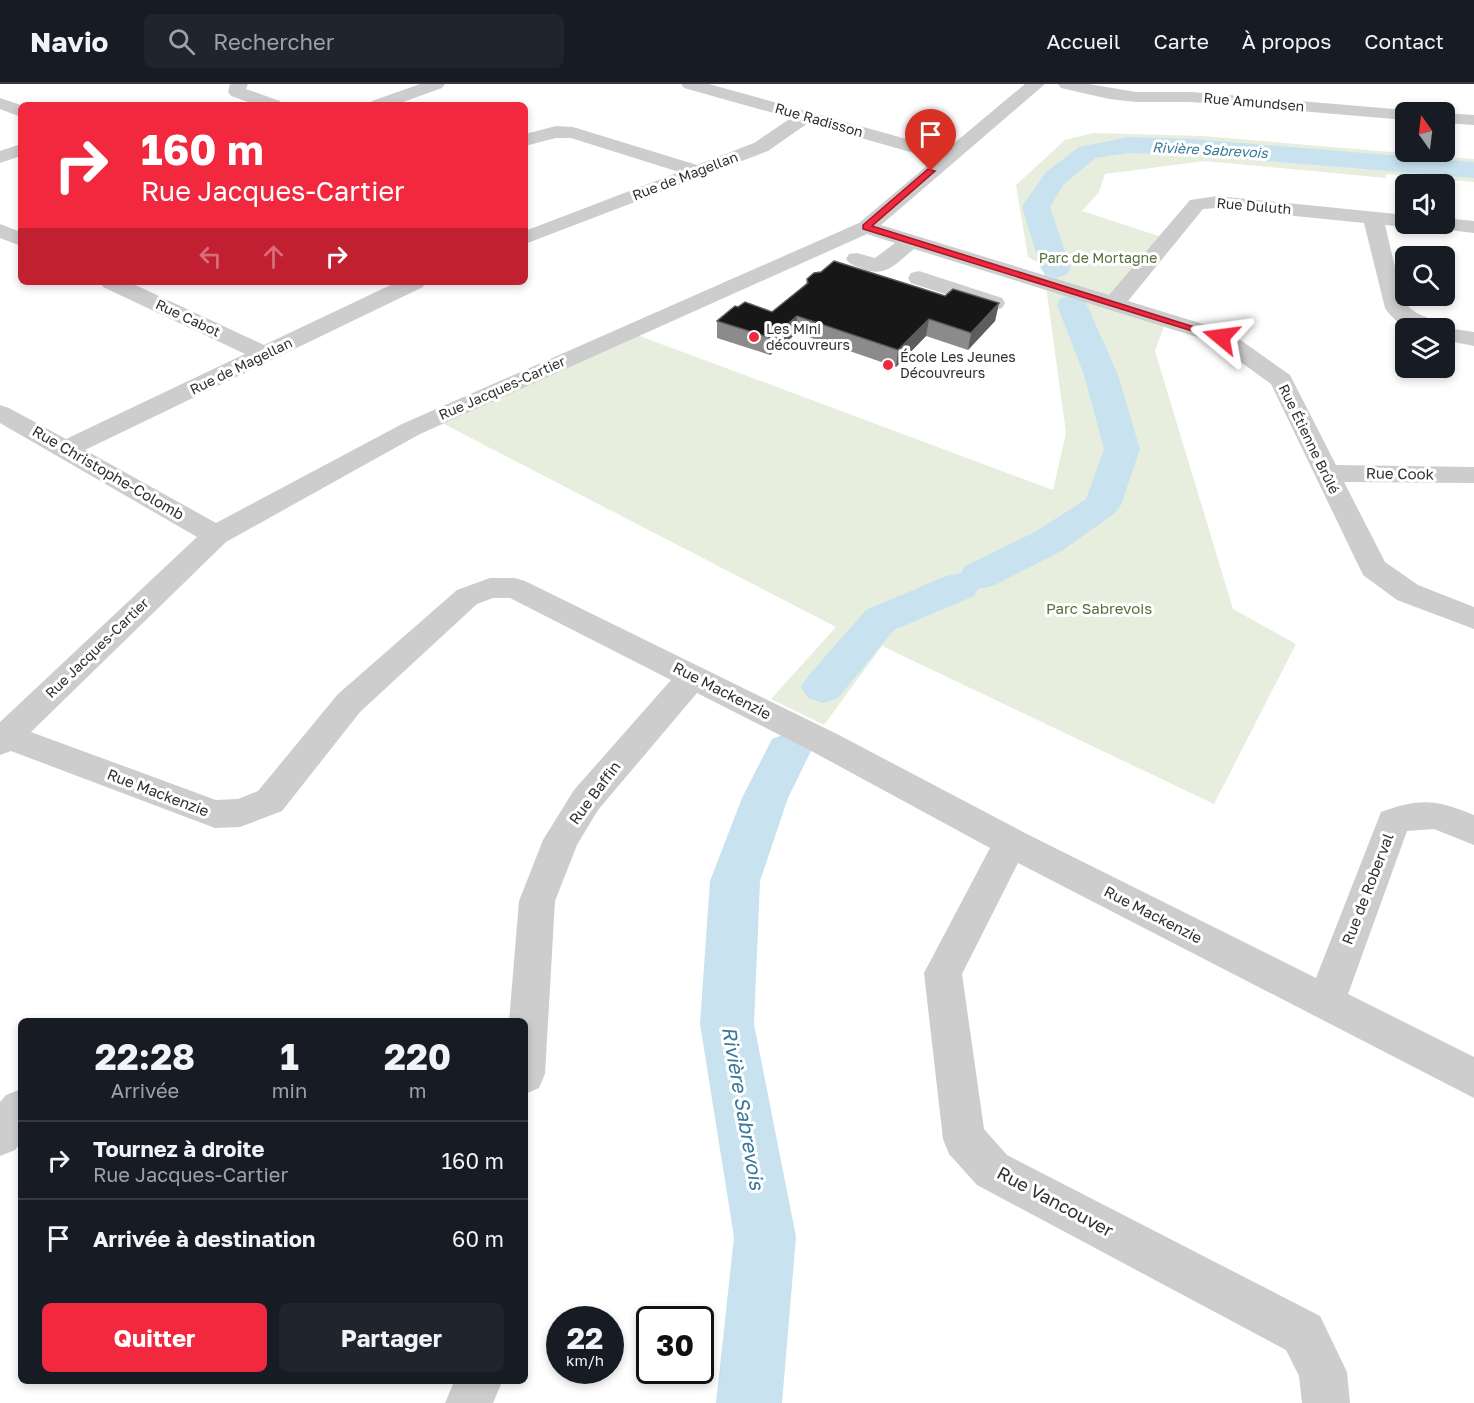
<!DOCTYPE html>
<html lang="fr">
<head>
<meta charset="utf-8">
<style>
	body { margin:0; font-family:"Golos Text",sans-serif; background:#20242c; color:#f1f3f6; height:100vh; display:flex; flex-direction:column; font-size:22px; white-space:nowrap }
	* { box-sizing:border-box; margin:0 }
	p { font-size:20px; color:#9ea1a6 }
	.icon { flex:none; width:33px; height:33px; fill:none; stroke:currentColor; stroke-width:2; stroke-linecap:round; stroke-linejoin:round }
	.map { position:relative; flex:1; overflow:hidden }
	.details { position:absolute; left:18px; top:934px; width:510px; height:366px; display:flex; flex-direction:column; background:#171b24; border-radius:9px; box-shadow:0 3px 9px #0003 }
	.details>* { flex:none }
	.banner { position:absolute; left:18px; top:18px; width:510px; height:183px; border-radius:9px; box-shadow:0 3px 9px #0003; background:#f2283e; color:#fff; overflow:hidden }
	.needle { width:39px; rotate:346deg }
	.fabs { position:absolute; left:1395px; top:18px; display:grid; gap:12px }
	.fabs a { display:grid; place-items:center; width:60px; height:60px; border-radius:9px; background:#171b24; box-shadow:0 3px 9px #0003; font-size:30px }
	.speed { position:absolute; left:546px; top:1222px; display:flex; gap:12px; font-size:30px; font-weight:700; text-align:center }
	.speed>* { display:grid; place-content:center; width:78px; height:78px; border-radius:50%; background:#171b24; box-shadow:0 3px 9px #0003; line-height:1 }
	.speed small { font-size:15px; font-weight:400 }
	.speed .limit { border:3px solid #111; border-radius:9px; background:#fff; color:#111 }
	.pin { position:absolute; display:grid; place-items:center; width:51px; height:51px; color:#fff; margin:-62px -26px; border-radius:50% 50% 50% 0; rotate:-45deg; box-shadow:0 0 6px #0007 }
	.pin .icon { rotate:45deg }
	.me { position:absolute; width:66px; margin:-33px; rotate:286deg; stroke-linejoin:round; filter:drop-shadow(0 0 4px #0008) }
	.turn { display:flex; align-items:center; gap:21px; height:126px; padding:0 24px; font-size:27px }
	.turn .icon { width:78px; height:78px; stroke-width:2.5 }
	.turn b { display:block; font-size:42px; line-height:51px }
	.lanes { display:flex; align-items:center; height:57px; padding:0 24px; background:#0003; justify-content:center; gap:30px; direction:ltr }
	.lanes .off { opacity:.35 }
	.eta { display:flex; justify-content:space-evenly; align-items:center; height:102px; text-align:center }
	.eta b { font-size:36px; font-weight:700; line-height:42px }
	.action { display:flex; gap:12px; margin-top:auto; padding:12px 24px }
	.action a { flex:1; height:69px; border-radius:9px; background:#f2283e; color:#fff; font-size:24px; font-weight:700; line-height:69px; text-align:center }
	.action a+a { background:#20242c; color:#f1f3f6 }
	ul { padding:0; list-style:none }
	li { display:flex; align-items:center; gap:18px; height:78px; padding:0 24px; border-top:2px solid #363941 }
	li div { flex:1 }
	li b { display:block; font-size:22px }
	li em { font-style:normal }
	header { display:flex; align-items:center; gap:36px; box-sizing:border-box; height:84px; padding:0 30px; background:#171b24; border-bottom:2px solid #363941 }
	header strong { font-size:28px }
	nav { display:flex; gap:33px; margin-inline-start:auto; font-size:21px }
	.search { width:420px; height:54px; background:#20242c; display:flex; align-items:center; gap:15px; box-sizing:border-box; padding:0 21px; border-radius:9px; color:#9ea1a6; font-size:22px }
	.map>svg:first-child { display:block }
</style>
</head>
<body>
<header>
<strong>Navio</strong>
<div class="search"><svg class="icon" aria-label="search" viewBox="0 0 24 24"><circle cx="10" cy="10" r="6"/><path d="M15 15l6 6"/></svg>Rechercher</div>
<nav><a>Accueil</a><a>Carte</a><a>À propos</a><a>Contact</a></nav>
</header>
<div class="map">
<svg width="1474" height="1319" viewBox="0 0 1474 1319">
	<rect width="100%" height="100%" fill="#fff"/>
	<!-- green -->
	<polygon fill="#e7eede" points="1093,49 1203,52 1474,75 1474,98 1386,90 1386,94 1205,77 1105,90 1099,108 1082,127 1168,155 1113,219 1166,237 1155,267 1233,525 1296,560 1214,720 882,562 824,641 771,615 836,543 434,335 629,248 1053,406 1066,349 1043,181 1028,173 1016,101 1065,56"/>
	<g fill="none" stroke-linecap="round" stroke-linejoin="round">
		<!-- river -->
		<g fill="#c9e2ef" fill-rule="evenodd">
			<polygon points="1129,53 1193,55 1474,78 1474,94 1193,71 1129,69 1096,74 1064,100 1050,123 1071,185 1066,191 1056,194 1046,191 1041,185 1022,123 1045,89 1079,63"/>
			<polygon points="1072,212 1083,214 1087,221 1118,291 1140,365 1121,421 1115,429 1063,466 993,502 978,505 974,512 894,546 838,614 823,619 808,614 801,603 808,592 866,526 946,492 961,489 965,482 1035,448 1086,415 1104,365 1084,291 1057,221 1061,214"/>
			<polygon points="788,649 804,655 811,667 788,714 760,797 754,940 796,1153 782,1319 716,1319 734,1153 700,940 710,797 742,714 772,655"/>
		</g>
		<!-- minor -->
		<g fill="#cdcdcd" fill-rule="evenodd">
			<polygon points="230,0 248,0 246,5 280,17 283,21 257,21 231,12 228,8"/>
			<polygon points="420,0 445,0 442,4 395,21 369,21 372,17"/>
			<path d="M681 0H709L946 66 1025 0H1045L881 141 1109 211 1190 116 1217 112 1406 131V140H1415L1413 141 1406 143 1385 141C1389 156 1401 215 1409 223 1418 233 1434 233 1441 243L1474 248V262L1444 256V244C1419 244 1401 248 1385 224L1364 139 1217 124 1203 125 1128 217 1229 248 1290 291 1336 381 1474 383V399L1344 398 1385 478 1418 501 1474 523V545L1397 516 1363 491 1271 300 1213 258 914 165C896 179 887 194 863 185 856 182 850 181 846 175L849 170 857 169 875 174 895 159 867 150 420 350 226 458 31 648 216 716 238 715 258 707 338 610 457 506 490 494H515L525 497 839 651 1023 748 1316 894 1381 728C1419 714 1436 715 1474 731V761L1434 745 1407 747 1348 910 1474 973V1014L1018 779 962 890 984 1045 1007 1071 1320 1232 1347 1288 1350 1319H1302L1299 1292 1286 1266 977 1101 949 1070 943 1055 924 889 990 764 815 669 697 609 598 726 577 761 555 817 545 990 539 1004 525 1010V938H509L519 817 543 756 574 706 671 596 510 514H493L477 520 360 628 282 727 240 743 215 744 11 667 0 671V638L197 453 0 339V321L9 324 66 355 245 270 103 203 100 198H129L264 261 397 198H426L423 203 85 366 216 439 402 340 859 139 935 75 808 39 768 67 525 160V147L679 88 571 54H556L525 62V50L556 42 573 43 697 81 754 59 791 34 684 4Z"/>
			<polygon points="1058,0 1089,0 1136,8 1191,8 1406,26 1413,28 1406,28 1406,36 1191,18 1136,18 1109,15 1061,4"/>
			<polygon points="0,14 21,21 21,33 0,25"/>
			<polygon points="1444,29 1474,31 1474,41 1444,39"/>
			<polygon points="21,60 21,72 0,79 0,67"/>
			<polygon points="1444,134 1474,137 1474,149 1432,144 1429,140 1444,140"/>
			<polygon points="0,140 21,148 21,162 0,154"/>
			<polygon points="919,187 1002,214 1005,219 1002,224 994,226 911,199 908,194 911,189"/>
			<polygon points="21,1005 21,1058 15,1066 0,1072 0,1018 6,1011"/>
			<polygon points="454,1298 502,1298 493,1319 445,1319"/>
		</g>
	</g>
	<!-- wall -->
	<polygon fill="#8b8b8b" points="807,195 945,212 999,219 995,237 968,266 926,252 896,283 797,249 770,271 717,254 717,237 738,223 772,228 806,200"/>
	<!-- shaded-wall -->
	<g fill="#5d5d5d">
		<polygon points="999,219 995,237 968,266 971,249"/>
		<polygon points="797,232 797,249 770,271 771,254"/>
		<polygon points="929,235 926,252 896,283 898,266"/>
	</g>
	<!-- building -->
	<polygon fill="#171717" stroke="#5d5d5d" stroke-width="1.5" points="834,177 945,212 953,205 999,219 971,249 929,235 898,266 797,232 771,254 717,237 735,222 738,223 745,218 772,228 808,199 807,195 814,189 821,188"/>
	<!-- route -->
	<polygon fill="#f2283e" stroke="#9d1a28" stroke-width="1.5" points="928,85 935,87 872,142 1226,253 1218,255 863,145 863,141"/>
	<!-- markers -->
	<g fill="#f2283e" stroke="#fff" stroke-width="2">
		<circle cx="754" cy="253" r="6"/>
		<circle cx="888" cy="281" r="6"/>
	</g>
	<g text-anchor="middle" stroke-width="6" stroke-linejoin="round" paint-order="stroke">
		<!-- far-street labels -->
		<g font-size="14" fill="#303030" stroke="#fff">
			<text transform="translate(1254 18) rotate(5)" y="5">Rue Amundsen</text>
			<text transform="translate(819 36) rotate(16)" y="5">Rue Radisson</text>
			<text transform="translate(685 92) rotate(-21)" y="5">Rue de Magellan</text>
			<text transform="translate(1254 122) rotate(5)" y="5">Rue Duluth</text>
			<text transform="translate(188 234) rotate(25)" y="5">Rue Cabot</text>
			<text transform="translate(241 282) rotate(-26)" y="5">Rue de Magellan</text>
			<text transform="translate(502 304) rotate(-24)" y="5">Rue Jacques-Cartier</text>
			<text transform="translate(1309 355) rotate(64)" y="5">Rue Étienne Brûlé</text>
			<text transform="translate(97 564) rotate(-44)" y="5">Rue Jacques-Cartier</text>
		</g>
		<!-- far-water labels -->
		<g font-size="14" font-style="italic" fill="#377799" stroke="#fff">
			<text transform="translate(1210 66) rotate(3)" y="5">Rivière Sabrevois</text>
		</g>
		<!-- far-park labels -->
		<g font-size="14" fill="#55703a" stroke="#fff">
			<text x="1098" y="179">Parc de Mortagne</text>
		</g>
		<!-- far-poi labels -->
		<g font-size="14" fill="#303030" stroke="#fff" text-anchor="start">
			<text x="766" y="250">Les Mini<tspan x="766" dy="16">découvreurs</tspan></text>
			<text x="900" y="278">École Les Jeunes<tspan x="900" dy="16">Découvreurs</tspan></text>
		</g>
		<!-- street labels -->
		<g font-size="15" fill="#303030" stroke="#fff">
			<text transform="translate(108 389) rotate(30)" y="5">Rue Christophe-Colomb</text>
			<text transform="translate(1400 390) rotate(1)" y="5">Rue Cook</text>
			<text transform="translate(722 607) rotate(27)" y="5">Rue Mackenzie</text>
			<text transform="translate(158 709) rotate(21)" y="5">Rue Mackenzie</text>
			<text transform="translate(595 709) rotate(-53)" y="5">Rue Baffin</text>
			<text transform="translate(1368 805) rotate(-69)" y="5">Rue de Roberval</text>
			<text transform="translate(1153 831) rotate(27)" y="5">Rue Mackenzie</text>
		</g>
		<!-- park labels -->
		<g font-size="15" fill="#55703a" stroke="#fff">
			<text x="1099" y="530">Parc Sabrevois</text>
		</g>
		<!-- near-street labels -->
		<g font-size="18" fill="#303030" stroke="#fff">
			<text transform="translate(1055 1118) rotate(28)" y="6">Rue Vancouver</text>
		</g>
		<!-- near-water labels -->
		<g font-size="20" font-style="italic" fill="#377799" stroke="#fff">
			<text transform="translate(743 1024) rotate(80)" y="7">Rivière Sabrevois</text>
		</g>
	</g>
</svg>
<div class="fabs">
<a><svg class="needle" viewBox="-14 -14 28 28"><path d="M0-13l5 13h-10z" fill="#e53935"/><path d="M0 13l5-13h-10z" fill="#9ea1a6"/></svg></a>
<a><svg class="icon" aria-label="sound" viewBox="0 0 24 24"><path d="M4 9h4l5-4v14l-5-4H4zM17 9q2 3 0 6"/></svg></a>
<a><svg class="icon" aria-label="search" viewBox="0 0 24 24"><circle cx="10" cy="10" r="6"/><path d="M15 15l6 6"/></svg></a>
<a><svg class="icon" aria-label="layers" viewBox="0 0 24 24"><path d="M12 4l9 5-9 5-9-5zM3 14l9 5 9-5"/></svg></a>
</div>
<div class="speed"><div>22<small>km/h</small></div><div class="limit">30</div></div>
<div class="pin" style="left:931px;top:87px;background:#d93025"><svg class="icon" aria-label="arrive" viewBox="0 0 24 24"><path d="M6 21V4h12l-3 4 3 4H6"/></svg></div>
<svg class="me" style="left:1221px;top:253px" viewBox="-20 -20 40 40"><path d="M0-17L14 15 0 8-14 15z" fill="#f2283e" stroke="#fff" stroke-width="4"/></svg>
<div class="banner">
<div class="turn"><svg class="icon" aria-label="right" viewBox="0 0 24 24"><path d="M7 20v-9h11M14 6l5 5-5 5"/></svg><div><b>160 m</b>Rue Jacques-Cartier</div></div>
<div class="lanes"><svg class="icon off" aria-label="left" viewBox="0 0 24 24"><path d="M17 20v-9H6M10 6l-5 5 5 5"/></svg><svg class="icon off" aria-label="ahead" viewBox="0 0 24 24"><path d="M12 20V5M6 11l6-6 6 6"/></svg><svg class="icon" aria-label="right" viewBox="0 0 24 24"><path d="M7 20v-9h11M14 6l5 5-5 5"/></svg></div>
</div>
<section class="details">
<div class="eta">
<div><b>22:28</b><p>Arrivée</p></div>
<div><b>1</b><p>min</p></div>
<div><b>220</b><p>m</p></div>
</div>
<ul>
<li><svg class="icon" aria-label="right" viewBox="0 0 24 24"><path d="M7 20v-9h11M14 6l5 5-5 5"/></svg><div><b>Tournez à droite</b><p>Rue Jacques-Cartier</p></div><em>160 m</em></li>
<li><svg class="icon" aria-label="arrive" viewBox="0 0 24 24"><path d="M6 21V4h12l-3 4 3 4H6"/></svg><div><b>Arrivée à destination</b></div><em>60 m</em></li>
</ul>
<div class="action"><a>Quitter</a><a>Partager</a></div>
</section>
</div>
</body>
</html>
